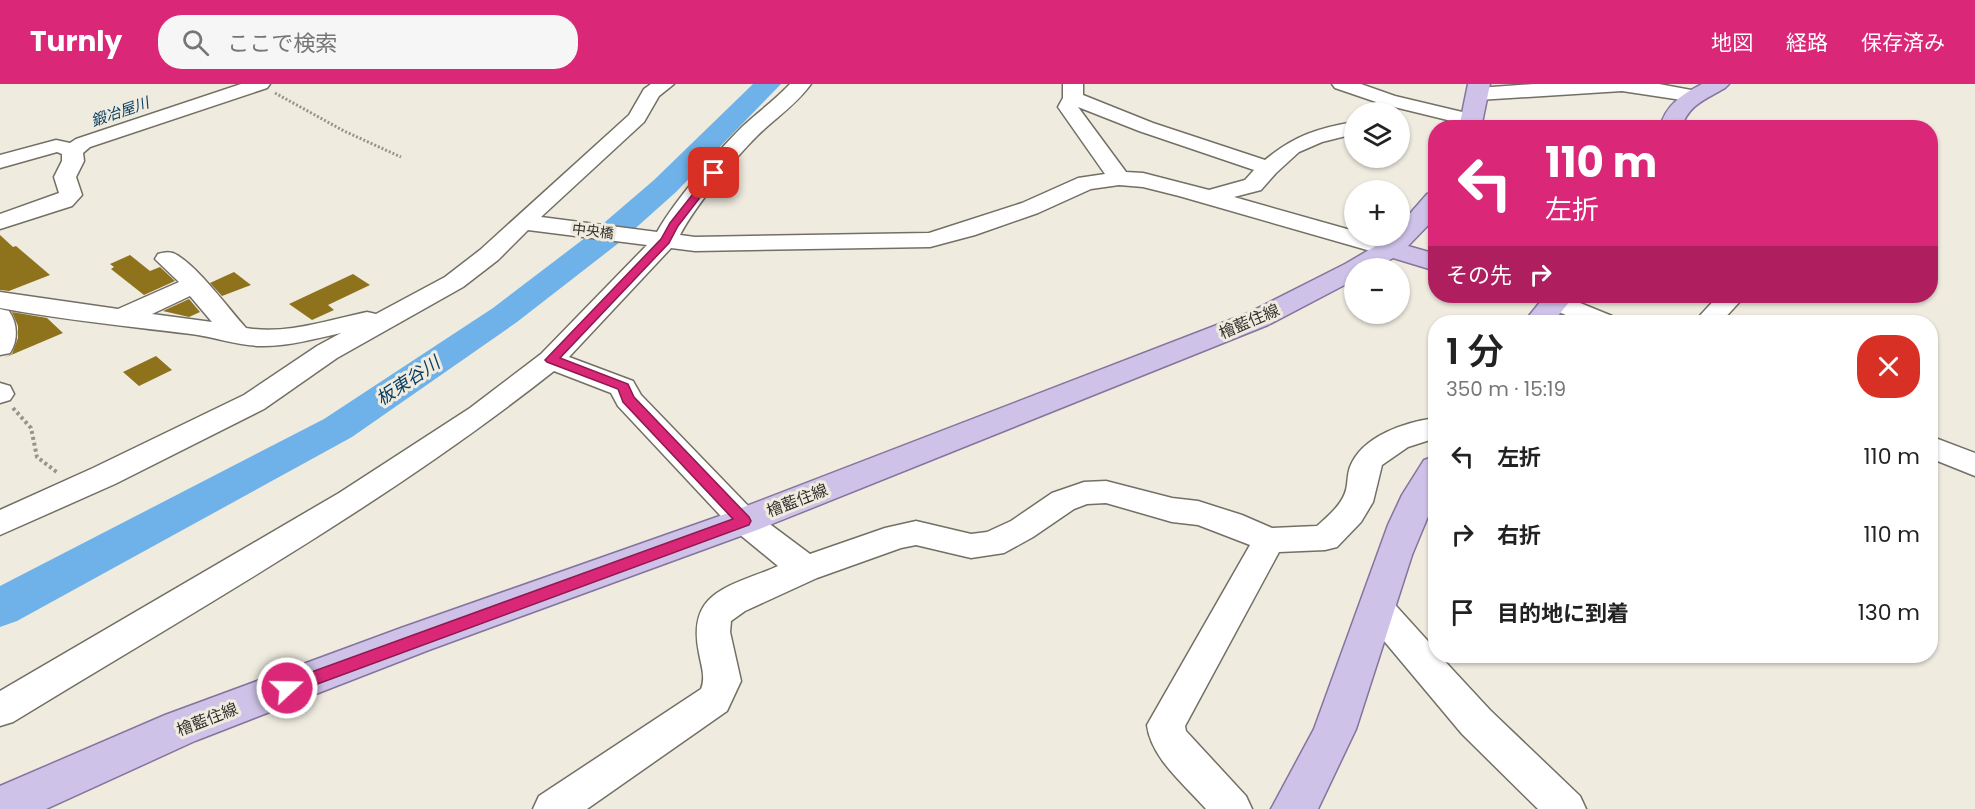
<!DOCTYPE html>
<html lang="ja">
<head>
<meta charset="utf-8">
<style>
	body { margin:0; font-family:Poppins,"Noto Sans JP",sans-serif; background:#f6f6f6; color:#222; height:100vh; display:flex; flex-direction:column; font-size:22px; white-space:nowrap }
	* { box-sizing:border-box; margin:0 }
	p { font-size:20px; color:#767676 }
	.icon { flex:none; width:33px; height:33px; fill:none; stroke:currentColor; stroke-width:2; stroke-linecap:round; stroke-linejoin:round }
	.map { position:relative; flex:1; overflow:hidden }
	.details { position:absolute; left:1428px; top:231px; width:510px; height:348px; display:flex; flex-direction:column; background:#fff; border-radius:24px; box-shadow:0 2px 4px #0004 }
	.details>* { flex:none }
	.hud { position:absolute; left:1428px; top:36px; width:510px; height:183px; border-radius:24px; box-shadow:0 2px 4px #0004; background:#db2777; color:#fff; overflow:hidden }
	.tools { position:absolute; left:1344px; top:18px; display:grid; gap:12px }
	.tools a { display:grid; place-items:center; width:66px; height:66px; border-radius:50%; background:#fff; box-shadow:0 2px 4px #0004; font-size:30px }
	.pin { position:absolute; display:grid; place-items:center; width:51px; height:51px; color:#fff; margin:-26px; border-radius:12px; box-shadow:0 3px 9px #0006 }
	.me { position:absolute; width:66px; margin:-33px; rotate:69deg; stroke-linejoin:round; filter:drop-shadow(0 0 4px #0008) }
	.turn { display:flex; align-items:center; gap:21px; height:126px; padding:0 18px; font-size:27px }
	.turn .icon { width:78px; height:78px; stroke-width:2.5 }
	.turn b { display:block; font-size:42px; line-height:51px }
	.then { display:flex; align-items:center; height:57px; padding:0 18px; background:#0003; gap:12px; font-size:22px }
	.round { display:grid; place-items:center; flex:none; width:63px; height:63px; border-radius:24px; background:#f6f6f6 }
	.headline { display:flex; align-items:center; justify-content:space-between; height:102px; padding:0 18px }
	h1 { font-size:36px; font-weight:600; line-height:45px }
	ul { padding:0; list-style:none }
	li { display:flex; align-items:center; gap:18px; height:78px; padding:0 18px }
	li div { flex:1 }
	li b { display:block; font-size:22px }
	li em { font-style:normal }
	header { display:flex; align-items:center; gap:36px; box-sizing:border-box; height:84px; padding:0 30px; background:#db2777; color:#fff }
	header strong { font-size:28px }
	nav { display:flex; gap:33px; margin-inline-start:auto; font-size:21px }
	.search { width:420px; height:54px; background:#f6f6f6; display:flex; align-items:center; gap:15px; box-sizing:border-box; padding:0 21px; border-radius:24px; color:#767676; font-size:22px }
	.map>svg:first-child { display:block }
</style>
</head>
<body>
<header>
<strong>Turnly</strong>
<div class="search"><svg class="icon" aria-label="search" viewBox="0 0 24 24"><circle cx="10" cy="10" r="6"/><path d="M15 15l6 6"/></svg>ここで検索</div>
<nav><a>地図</a><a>経路</a><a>保存済み</a></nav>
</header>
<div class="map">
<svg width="1975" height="725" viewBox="0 0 1975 725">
	<rect width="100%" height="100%" fill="#efebdf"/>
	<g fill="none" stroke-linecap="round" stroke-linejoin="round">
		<!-- river -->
		<polygon fill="#6fb2e9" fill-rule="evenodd" points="753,0 781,0 676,108 620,158 517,238 352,353 17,537 0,543 0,502 324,335 493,224 598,144 654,96"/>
	</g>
	<!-- building -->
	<g fill="#8f721c">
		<polygon points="0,151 13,163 16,162 50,191 9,207 0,206"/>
		<polygon points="130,171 150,187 160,183 175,197 144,211 111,185 114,183 110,180"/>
		<polygon points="234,188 251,201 222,212 210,199"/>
		<polygon points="353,190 370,201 328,221 334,226 312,236 289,220"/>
		<polygon points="189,215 200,228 189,233 163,227"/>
		<polygon points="12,228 47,234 63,249 4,274 12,270 18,254 18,242"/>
		<polygon points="156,272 172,286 139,302 123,288"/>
	</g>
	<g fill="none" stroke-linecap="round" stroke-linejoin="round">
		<defs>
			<g id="minor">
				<polygon points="241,0 270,0 267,4 90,63 83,69 84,77 76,93 82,111 72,122 0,145 0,130 59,109 54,93 62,77 62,70 57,68 0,84 0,71 56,56 70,59 76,55"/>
				<path d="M651 0H674L659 12 644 38 541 133 657 148C676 115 715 70 742 43 758 28 775 16 790 0H811C796 21 775 34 757 52 734 75 695 122 680 151L695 153 929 149 1022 119 1078 94 1105 90 1058 23 1063 14V0H1083V11L1153 39 1265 76C1294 52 1318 44 1354 38V50L1322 58 1299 68 1276 89 1261 106 1234 113 1354 147V152C1368 152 1394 153 1402 165L1399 170 1390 172 1381 170 1179 112 1143 103 1119 101 1091 105 1038 129 975 151 930 163 695 167 671 164 569 273 633 297 641 311 755 429 810 470 885 444 916 437 971 450 987 448 1011 437 1052 409 1084 398 1106 397 1172 414 1198 417 1242 431 1272 444 1317 442C1328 432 1342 421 1346 406 1348 399 1347 391 1350 383 1362 352 1405 338 1436 334V354L1408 363 1382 381 1373 418 1361 438 1337 463 1325 466 1279 468 1185 642 1186 647 1246 712 1252 725H1206C1184 700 1151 674 1147 641L1250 461 1198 441 1172 438 1106 419 1087 420 1074 425 1033 453 1004 469 971 474 916 461 901 464 817 494 745 527 731 537 730 548 741 597 727 627 587 725H533L539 712 701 605C706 593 701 581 699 569 686 506 731 503 778 482L733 445 618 322 611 309 554 287C386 420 196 526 13 638L0 642V607L339 409 470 324 541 270 647 161 528 146 498 176 463 203 337 274 264 325 115 400 0 451V426L93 384 244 311 317 262 341 249C314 255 286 263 259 262 236 261 214 253 191 250 127 242 64 236 0 224V208L118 225 179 198 155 175 158 170C165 168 171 167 177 171 200 185 227 223 246 244 286 251 328 236 367 228L376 230 445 193 480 166 629 31 644 5ZM1078 23 1139 47 1254 86 1245 96 1209 106 1143 89 1126 88ZM190 212 212 238 152 230Z"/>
				<polygon points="1332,0 1361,0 1395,12 1479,32 1482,36 1479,40 1472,42 1382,20 1335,4"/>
				<polygon points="1534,0 1659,0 1702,8 1705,12 1702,16 1695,18 1622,7 1478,16 1471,14 1468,10 1471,6 1478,4"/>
				<polygon points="1545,212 1563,212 1612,232 1616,238 1582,238 1545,222 1541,217"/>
				<polygon points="1718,212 1745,212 1721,238 1694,238"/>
				<path d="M0 225 9 227C18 240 18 257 10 269L0 271Z"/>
				<polygon points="0,299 10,302 14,310 10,316 0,319"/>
				<polygon points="1930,352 1975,369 1975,392 1930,374"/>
				<polygon points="1376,509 1388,513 1436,566 1436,572 1440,572 1490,626 1580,712 1586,725 1538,725 1462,650 1364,533 1359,523 1364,513"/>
			</g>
			<g id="major">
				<polygon points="1468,0 1490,0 1481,44 1459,44"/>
				<path d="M1702 0H1729L1725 4C1708 14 1686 22 1682 44H1660C1665 21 1683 10 1702 0Z"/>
				<polygon points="1436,108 1436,133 1408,162 1436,170 1436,187 1393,174 1375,184 1354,184 1354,196 1268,241 757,446 429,566 195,657 46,725 0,725 0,702 165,631 401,544 731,428 1248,229 1345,180 1381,159 1389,152 1400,152 1400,141 1427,110"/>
				<polygon points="1545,212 1574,212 1553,238 1524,238"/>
				<polygon points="1436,372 1436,413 1412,471 1356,645 1318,725 1271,725 1314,645 1388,441 1402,411 1424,376"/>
			</g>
		</defs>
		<!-- minor casing -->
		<use href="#minor" stroke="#736f65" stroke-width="3"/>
		<!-- major casing -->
		<use href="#major" stroke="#83759c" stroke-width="3"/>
		<!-- path-far1 -->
		<polyline stroke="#97948c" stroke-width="3" stroke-dasharray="2 2" stroke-linecap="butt" points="275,9 344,47 401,73"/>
		<!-- path -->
		<polyline stroke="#97948c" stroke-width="4" stroke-dasharray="3 3" stroke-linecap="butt" points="13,324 31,344 37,373 58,389"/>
		<!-- minor -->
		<use href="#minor" fill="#fff" fill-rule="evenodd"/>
		<!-- major -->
		<use href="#major" fill="#cec2e8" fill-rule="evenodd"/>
	</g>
	<!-- route -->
	<polygon fill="#db2777" stroke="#8e194d" stroke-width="1.5" points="711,87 719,89 678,142 669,159 560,274 628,300 634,313 749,433 751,437 749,441 293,609 287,611 281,609 279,604 281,599 733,435 623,318 618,305 547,278 545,276 661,155 670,139"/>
	<g text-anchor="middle" stroke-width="6" stroke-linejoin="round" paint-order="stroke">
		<!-- far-street labels -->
		<g font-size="14" fill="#33312d" stroke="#efebdf">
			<text transform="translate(593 147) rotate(7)" y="5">中央橋</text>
		</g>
		<!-- far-water labels -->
		<g font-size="15" font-style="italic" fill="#063c5f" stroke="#efebdf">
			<text transform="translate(120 28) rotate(-19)" y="5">鍛冶屋川</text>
		</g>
		<!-- street labels -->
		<g font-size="16" fill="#33312d" stroke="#efebdf">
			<text transform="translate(1249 237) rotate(-23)" y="6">檜藍住線</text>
			<text transform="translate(797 416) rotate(-21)" y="6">檜藍住線</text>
			<text transform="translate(207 635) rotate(-21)" y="6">檜藍住線</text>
		</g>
		<!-- water labels -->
		<g font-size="18" font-style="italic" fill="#063c5f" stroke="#efebdf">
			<text transform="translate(408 297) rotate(-34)" y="6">板東谷川</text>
		</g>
	</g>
</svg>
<div class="tools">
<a><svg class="icon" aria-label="layers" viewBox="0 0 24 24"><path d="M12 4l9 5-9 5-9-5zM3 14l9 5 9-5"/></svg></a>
<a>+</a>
<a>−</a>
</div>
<div class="pin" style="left:714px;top:89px;background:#d93025"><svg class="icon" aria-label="arrive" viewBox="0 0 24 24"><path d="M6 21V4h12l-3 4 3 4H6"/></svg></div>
<svg class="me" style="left:287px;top:604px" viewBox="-20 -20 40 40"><circle r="17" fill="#db2777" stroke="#fff" stroke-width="3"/><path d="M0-11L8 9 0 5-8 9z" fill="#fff"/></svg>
<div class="hud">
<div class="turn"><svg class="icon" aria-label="left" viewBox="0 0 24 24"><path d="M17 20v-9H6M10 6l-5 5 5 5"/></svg><div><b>110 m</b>左折</div></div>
<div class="then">その先<svg class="icon" aria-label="right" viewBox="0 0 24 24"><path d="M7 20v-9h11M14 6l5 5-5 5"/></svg></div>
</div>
<section class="details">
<div class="headline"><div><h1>1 分</h1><p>350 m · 15:19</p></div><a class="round" style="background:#d93025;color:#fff"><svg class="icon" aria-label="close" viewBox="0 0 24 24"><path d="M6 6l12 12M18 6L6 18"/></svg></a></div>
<ul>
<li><svg class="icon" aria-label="left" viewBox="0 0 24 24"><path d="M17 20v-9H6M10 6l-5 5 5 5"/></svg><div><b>左折</b></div><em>110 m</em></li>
<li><svg class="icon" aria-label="right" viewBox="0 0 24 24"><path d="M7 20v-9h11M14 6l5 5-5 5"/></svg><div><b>右折</b></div><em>110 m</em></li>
<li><svg class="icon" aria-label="arrive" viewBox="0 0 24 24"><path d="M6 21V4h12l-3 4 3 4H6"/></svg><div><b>目的地に到着</b></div><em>130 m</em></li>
</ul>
</section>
</div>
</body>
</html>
